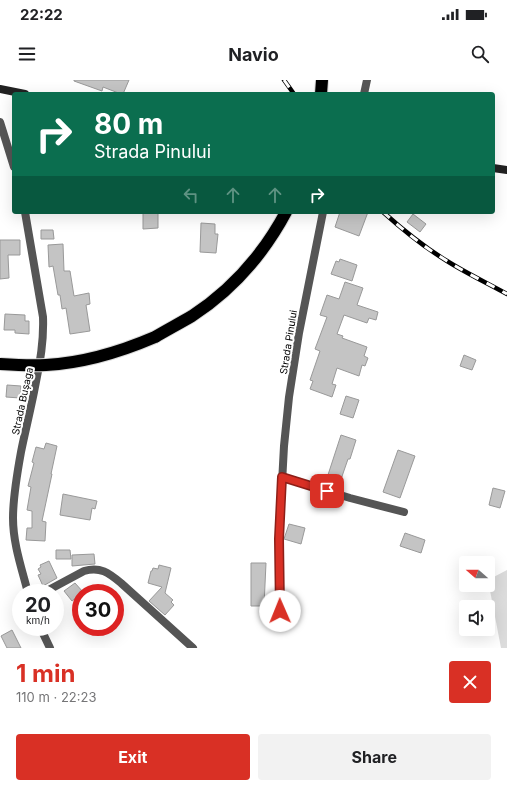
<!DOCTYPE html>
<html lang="en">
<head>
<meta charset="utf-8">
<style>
	body { margin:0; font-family:Inter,sans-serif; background:#f2f2f2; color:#202124; height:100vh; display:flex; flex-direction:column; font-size:15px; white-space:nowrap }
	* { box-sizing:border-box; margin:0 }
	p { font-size:13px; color:#757577 }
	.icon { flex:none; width:22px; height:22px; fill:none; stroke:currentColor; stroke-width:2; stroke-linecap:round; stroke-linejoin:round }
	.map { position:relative; height:568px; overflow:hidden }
	.sheet { display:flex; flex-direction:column; background:#fff; flex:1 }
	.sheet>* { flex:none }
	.guide { position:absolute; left:12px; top:12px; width:483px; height:122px; border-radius:4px; box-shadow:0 4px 16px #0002; background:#0b6e4f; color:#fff; overflow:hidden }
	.needle { width:26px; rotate:290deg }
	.controls { position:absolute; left:459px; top:476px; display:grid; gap:8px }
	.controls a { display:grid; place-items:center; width:36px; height:36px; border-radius:4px; background:#fff; box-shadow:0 4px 16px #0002; font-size:20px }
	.speed { position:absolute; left:12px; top:504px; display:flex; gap:8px; font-size:20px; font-weight:700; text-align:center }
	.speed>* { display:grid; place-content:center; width:52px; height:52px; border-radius:50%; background:#fff; box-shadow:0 4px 16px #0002; line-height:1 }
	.speed small { font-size:10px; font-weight:400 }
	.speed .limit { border:6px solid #d22; background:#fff; color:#111 }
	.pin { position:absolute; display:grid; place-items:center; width:34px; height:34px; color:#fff; margin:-17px; border-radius:8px; box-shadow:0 2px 6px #0006 }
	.me { position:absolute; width:44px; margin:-22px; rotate:359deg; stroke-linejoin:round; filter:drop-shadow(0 0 3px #0008) }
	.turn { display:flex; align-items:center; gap:14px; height:84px; padding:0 16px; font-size:18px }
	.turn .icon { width:52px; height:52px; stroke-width:2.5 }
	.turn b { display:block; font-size:28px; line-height:34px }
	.lanes { display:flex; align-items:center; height:38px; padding:0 16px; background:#0003; justify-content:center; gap:20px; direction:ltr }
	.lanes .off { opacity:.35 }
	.round { display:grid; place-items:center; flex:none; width:42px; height:42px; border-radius:4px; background:#f2f2f2 }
	.head { display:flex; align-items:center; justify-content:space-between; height:68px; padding:0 16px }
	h1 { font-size:24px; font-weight:700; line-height:30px; color:#d93025 }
	.action { display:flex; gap:8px; margin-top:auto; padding:8px 16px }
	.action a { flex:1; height:46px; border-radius:4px; background:#d93025; color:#fff; font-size:16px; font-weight:700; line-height:46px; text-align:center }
	.action a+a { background:#f2f2f2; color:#202124 }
	.status { display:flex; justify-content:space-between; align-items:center; height:28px; padding:0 20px; background:#fff; direction:ltr }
	.status svg { height:11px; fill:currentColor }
	header { display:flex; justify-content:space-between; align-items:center; height:52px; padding:0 16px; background:#fff; font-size:18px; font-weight:700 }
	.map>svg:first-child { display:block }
</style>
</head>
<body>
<div class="status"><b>22:22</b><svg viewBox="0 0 49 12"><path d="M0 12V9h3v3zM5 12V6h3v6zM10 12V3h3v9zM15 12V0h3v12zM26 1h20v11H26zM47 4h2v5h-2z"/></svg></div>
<header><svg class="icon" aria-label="menu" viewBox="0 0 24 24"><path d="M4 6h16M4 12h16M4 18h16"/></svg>Navio<svg class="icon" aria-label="search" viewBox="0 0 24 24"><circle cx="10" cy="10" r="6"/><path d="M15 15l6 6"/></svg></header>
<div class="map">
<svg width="507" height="568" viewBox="0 0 507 568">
	<rect width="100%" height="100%" fill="#fff"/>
	<!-- green -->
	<polygon fill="#dcdcdc" points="507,490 507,568 501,568 488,500"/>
	<!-- building -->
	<g fill="#c4c4c4" stroke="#999">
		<polygon points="74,0 129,0 123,14 121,14 103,7 102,11 74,1"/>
		<polygon points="143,132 158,132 158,148 143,149"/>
		<polygon points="340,132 368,132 359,156 335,147"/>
		<polygon points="413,134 426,144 420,152 407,142"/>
		<polygon points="201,143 215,144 215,154 218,154 216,173 200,172"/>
		<polygon points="41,150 53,150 54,159 41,159"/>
		<polygon points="0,160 20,160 20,175 8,175 9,198 0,199"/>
		<polygon points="63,164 64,191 70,191 74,216 89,213 90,224 86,225 90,251 70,254 66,228 62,229 60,215 58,215 53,186 49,187 48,165"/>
		<polygon points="340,179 357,185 352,201 331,194 336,181 339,182"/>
		<polygon points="345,202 363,208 357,225 378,232 376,240 369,238 367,243 344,235 337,254 343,256 342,258 367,267 364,276 368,278 365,286 362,285 359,296 337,288 332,304 336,305 332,317 310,309 313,301 310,300 320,271 315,269 327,237 320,235 327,215 339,219"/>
		<polygon points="5,234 25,235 25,241 29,241 29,254 15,253 15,250 4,250"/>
		<polygon points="464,275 476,280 472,290 460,286"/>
		<polygon points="7,305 21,306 20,318 6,317"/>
		<polygon points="346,316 359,320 353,338 340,334"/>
		<polygon points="341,355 356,360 350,379 348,379 339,405 326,401"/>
		<polygon points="46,363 57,366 51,394 52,394 42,441 46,442 45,461 26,460 27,448 32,448 32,431 27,430 31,407 28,406 34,383 32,382 36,367 44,369"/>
		<polygon points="398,370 415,376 400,418 383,412"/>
		<polygon points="493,408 505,411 500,428 489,425"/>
		<polygon points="63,414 97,421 95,429 92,428 90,440 60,435"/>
		<polygon points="289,444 305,448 301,464 284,459"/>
		<polygon points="405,453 425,460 421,473 400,466"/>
		<polygon points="56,470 70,470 71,479 56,479"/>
		<polygon points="94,474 95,484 72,486 72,475"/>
		<polygon points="49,481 57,498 43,506 38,495 41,494 38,489 41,487 40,485"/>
		<polygon points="251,483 266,483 264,526 251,526"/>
		<polygon points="159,485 171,488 165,513 173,520 171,522 174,525 165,535 149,521 162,507 148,503 151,491 152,491 153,488 158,489"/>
		<polygon points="75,503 83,512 72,521 64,511"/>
		<polygon points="12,550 21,568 7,568 1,556"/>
	</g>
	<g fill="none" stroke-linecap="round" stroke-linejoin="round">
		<defs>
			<g id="motorway">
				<polyline points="321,14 322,0"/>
				<path d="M155 257C167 250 180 243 192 236 232 210 264 173 286 132"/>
			</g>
		</defs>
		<!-- motorway casing -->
		<use href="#motorway" stroke="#dbdbdb" stroke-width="14"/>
		<!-- minor -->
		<g stroke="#555" stroke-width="8">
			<polyline points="364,14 367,0"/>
			<polyline points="0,42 14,87"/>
			<path d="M25 132 43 237C44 265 39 286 34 312 30 332 25 352 21 372 17 394 13 416 13 438 13 464 22 489 28 513"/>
			<polyline points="282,397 350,418 404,432"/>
			<path d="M43 513 84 491C100 486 109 493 121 503L193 568"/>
			<polyline points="280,546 279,459 284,366 289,317 299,253 323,132"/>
			<polyline points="40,547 50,568"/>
		</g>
		<!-- secondary -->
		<g stroke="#222" stroke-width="8">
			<polyline points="0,9 25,14"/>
			<polyline points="493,88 507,90"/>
		</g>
		<!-- motorway -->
		<use href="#motorway" stroke="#000" stroke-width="12"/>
		<defs>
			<g id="rail">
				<polyline points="284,0 294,14"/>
				<path d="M383 132C403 150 424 167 447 181 466 193 487 203 507 214"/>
			</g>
		</defs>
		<!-- rail casing -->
		<use href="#rail" stroke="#000" stroke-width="4.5"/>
		<!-- rail -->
		<use href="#rail" stroke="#fff" stroke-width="3" stroke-dasharray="9" stroke-linecap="butt"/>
		<defs>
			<path id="motorway-bridge" d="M0 284C15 285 31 286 46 285 84 283 120 272 155 257"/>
		</defs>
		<!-- motorway-bridge casing -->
		<use href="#motorway-bridge" stroke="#dbdbdb" stroke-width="14" stroke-linecap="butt"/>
		<!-- motorway-bridge -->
		<use href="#motorway-bridge" stroke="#000" stroke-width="12"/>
	</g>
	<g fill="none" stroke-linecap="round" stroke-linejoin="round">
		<defs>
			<polyline id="route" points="280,531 279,459 282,397 327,411"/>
		</defs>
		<!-- route casing -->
		<use href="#route" stroke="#8d1f18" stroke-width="10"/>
		<!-- route -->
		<use href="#route" stroke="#d93025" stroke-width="7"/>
	</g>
	<g text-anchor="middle" stroke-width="4" stroke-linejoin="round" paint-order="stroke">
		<!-- street labels -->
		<g font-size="10" fill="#000" stroke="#fff">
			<text transform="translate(288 262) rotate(-81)" y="4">Strada Pinului</text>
			<text transform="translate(22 321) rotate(-78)" y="4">Strada Bușaga</text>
		</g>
	</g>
</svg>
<div class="controls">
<a><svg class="needle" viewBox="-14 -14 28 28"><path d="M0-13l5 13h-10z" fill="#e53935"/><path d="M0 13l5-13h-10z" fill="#757577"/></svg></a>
<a><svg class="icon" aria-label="sound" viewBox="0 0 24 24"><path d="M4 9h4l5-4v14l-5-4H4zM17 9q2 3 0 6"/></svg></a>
</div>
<div class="speed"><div>20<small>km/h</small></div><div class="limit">30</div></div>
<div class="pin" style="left:327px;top:411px;background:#d93025"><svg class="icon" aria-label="arrive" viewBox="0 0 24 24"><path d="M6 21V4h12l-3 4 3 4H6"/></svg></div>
<svg class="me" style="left:280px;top:531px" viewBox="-20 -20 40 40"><circle r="19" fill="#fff"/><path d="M0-13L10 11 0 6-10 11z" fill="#d93025"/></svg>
<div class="guide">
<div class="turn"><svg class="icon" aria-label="right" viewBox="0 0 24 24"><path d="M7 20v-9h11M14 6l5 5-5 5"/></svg><div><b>80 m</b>Strada Pinului</div></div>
<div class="lanes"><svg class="icon off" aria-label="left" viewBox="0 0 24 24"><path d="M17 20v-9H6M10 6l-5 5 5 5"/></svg><svg class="icon off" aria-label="ahead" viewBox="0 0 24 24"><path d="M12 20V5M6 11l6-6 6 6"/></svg><svg class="icon off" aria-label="ahead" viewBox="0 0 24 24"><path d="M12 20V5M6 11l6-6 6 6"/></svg><svg class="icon" aria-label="right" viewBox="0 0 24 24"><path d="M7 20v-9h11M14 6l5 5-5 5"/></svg></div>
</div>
</div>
<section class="sheet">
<div class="head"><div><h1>1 min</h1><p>110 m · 22:23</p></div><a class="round" style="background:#d93025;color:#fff"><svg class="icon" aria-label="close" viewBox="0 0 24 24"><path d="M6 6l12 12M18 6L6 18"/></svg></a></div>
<div class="action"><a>Exit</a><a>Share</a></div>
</section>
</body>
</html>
